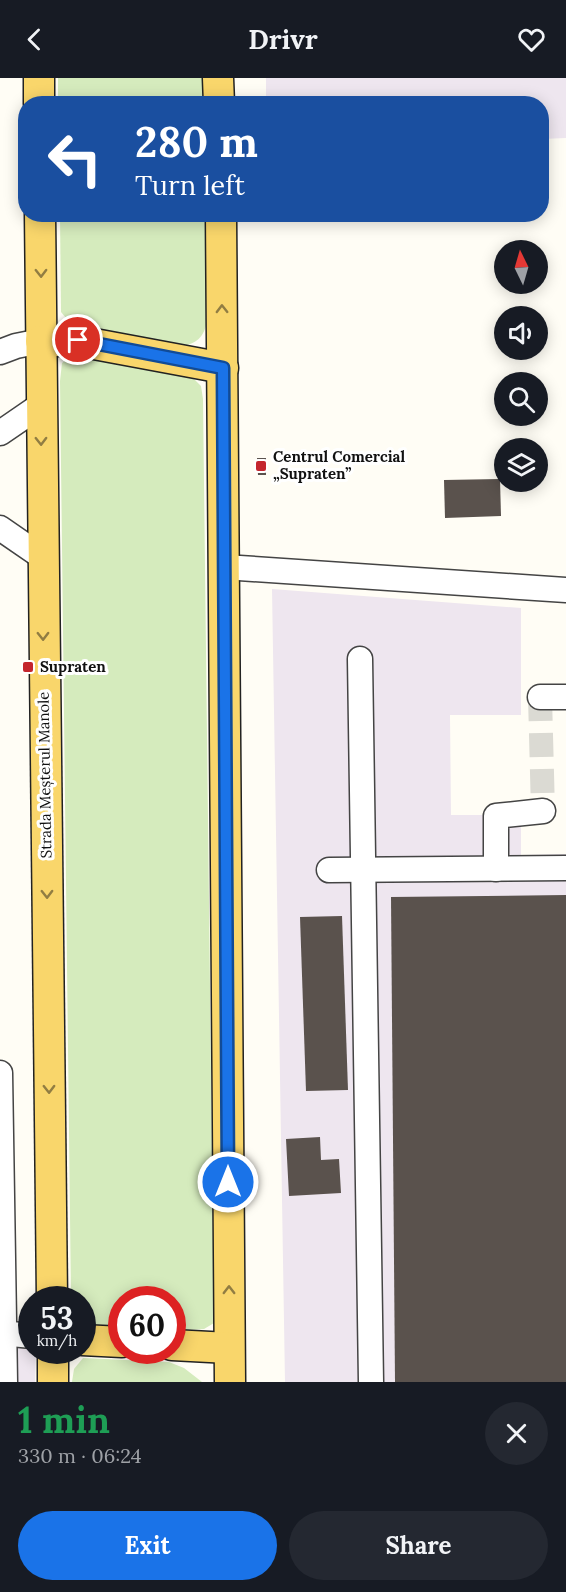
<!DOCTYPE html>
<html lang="en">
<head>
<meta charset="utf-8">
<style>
	body { margin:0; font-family:Lora,serif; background:#242831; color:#f1f3f6; height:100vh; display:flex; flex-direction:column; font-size:22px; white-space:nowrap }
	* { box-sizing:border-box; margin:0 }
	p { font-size:20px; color:#9ea1a6 }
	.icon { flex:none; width:33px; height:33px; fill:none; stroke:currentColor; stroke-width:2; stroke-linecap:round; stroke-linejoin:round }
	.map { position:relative; height:1304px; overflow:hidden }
	.sheet { display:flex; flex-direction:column; background:#171b24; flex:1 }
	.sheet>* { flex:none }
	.hud { position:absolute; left:18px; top:18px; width:531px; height:126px; border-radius:24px; box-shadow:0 3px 15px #0003; background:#1a4fa0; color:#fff; overflow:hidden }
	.needle { width:39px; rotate:355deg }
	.tools { position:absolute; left:494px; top:162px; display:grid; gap:12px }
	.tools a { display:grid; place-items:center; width:54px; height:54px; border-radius:50%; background:#171b24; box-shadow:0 3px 15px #0003; font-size:30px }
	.speed { position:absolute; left:18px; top:1208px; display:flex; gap:12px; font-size:30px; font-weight:700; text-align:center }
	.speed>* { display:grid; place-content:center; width:78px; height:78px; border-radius:50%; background:#171b24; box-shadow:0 3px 15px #0003; line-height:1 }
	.speed small { font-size:15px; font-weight:400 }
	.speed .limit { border:9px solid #d22; background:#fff; color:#111 }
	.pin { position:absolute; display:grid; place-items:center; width:51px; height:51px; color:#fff; margin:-26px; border:3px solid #fff; border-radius:50%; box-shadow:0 2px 6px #0007 }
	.me { position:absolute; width:66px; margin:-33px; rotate:0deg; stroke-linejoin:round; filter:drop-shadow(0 0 4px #0008) }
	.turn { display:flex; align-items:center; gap:21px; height:126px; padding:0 18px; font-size:27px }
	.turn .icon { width:78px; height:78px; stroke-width:2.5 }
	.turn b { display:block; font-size:42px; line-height:51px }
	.round { display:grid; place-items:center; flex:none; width:63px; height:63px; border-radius:32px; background:#242831 }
	.head { display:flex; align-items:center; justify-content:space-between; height:102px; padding:0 18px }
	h1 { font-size:36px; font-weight:700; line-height:45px; color:#1e9e55 }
	.button { display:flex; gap:12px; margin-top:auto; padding:12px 18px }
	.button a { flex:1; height:69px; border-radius:36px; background:#1a73e8; color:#fff; font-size:24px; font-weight:700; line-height:69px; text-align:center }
	.button a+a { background:#242831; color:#f1f3f6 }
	header { display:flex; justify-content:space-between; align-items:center; height:78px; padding:0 18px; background:#171b24; font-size:27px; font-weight:700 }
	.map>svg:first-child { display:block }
</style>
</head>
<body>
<header><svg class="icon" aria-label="back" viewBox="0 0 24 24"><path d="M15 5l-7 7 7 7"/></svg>Drivr<svg class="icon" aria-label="heart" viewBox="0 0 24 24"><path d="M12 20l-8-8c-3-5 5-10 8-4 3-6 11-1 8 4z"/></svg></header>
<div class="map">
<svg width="566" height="1304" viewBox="0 0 566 1304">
	<rect width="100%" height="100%" fill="#fffdf5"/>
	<!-- industrial -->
	<g fill="#eee6ef">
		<polygon points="266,0 566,0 566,60 542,61 542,26 266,25"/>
		<polygon points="272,511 521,530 521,637 450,637 451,737 521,737 521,777 566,776 566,1304 285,1304"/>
		<polygon points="0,1257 31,1267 32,1272 36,1272 35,1304 0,1304"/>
	</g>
	<!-- green -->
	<g fill="#d5ebbd">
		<polygon points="58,0 203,0 204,25 58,25"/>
		<path d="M60 137H205L207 244C204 259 196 266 182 268L71 246 61 234Z"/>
		<polygon points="75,275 189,296 201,308 203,321 214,1245 204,1251 173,1253 172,1221 122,1221 121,1250 85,1248 83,1246 82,1221 71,1221 60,303 62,285"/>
		<polygon points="83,1280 169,1284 184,1290 202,1304 72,1304 74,1291"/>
	</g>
	<!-- building -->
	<g fill="#5a524d">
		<polygon points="257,380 266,380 266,397 258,397"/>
		<polygon points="500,401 501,438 445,440 444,402"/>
		<polygon points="566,817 566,1304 395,1304 391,819"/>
		<polygon points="342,838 348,1012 306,1013 300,839"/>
		<polygon points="320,1059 321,1082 339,1081 341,1115 289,1118 286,1061"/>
	</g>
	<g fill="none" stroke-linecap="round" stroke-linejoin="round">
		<!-- minor-tunnel -->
		<polyline stroke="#dbdad3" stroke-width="24" stroke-dasharray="24 12" stroke-linecap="butt" points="540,619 543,733"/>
		<defs>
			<g id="minor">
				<polyline points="0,274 16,268 41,263"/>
				<polyline points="0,355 41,327"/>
				<polyline points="0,450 42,479"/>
				<polyline points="224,489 566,512"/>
				<polyline points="360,581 371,1304"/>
				<polyline points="540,619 566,619"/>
				<polyline points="496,791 496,738 543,733"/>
				<polyline points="329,792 566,790"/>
				<polyline points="0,995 5,1304"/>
				<polyline points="0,1255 32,1258"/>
			</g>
			<g id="major">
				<polyline points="39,0 39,26"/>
				<polyline points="218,0 219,26"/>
				<polyline points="40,136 52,1221"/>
				<polyline points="221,136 230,1304"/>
				<polyline points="41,263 78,263 223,290"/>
				<polyline points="82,1262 122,1264"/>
				<polyline points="172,1267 229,1270"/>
				<polyline points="53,1272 53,1304"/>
			</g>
		</defs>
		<!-- minor casing -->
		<use href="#minor" stroke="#444" stroke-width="27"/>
		<!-- major casing -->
		<use href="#major" stroke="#222" stroke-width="33"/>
		<!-- minor -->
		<use href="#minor" stroke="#fff" stroke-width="24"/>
		<!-- major -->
		<use href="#major" stroke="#f9d66b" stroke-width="30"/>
	</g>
	<!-- one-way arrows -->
	<defs><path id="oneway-chevron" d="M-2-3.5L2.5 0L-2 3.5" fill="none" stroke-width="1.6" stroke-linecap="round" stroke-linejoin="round" transform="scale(1.5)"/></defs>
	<g stroke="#917d42">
		<use href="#oneway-chevron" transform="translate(41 195) rotate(89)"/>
		<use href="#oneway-chevron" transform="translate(222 231) rotate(-91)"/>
		<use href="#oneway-chevron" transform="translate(41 363) rotate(89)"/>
		<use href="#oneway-chevron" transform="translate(43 558) rotate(89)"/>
		<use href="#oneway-chevron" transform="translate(47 816) rotate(89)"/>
		<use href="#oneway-chevron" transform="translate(49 1011) rotate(89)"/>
		<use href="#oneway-chevron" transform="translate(229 1212) rotate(-90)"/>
	</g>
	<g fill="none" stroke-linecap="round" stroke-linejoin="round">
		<defs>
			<polyline id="route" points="78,262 223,290 228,1104"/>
		</defs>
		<!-- route casing -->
		<use href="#route" stroke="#114b97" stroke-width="15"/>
		<!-- route -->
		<use href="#route" stroke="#1a73e8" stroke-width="10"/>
	</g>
	<!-- markers -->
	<g fill="#c4262e" stroke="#fff" stroke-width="2">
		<rect x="255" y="382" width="12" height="12" rx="3"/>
		<rect x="22" y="583" width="12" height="12" rx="3"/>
	</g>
	<g text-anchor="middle" stroke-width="6" stroke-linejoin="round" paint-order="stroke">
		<!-- poi labels -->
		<g font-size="15" font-weight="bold" fill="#111" stroke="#fff" text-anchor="start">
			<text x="273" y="384">Centrul Comercial<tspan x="273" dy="17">„Supraten”</tspan></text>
			<text x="40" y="594">Supraten</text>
		</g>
		<!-- street labels -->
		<g font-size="15" fill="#111" stroke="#fff">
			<text transform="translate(45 697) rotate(-91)" y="5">Strada Meșterul Manole</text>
		</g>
	</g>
</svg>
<div class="tools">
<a><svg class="needle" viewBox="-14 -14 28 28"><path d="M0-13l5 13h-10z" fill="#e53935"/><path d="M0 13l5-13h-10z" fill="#9ea1a6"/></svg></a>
<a><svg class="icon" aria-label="sound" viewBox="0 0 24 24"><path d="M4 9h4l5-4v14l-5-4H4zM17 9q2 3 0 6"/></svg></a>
<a><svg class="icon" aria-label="search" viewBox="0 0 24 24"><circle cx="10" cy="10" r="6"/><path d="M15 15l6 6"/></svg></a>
<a><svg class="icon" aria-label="layers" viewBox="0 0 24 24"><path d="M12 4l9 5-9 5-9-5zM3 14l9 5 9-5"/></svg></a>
</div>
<div class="speed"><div>53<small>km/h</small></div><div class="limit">60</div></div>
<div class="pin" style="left:78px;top:262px;background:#d93025"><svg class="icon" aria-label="arrive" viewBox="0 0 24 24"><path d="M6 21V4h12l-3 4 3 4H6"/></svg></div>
<svg class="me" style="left:228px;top:1104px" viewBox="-20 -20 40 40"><circle r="17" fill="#1a73e8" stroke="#fff" stroke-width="3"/><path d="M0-11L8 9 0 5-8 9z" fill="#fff"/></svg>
<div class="hud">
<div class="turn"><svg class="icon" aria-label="left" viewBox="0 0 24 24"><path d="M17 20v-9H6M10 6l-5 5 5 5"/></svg><div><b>280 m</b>Turn left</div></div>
</div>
</div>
<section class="sheet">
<div class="head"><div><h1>1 min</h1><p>330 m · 06:24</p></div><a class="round"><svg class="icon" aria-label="close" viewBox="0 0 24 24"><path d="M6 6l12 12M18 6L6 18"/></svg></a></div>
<div class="button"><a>Exit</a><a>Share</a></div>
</section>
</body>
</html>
